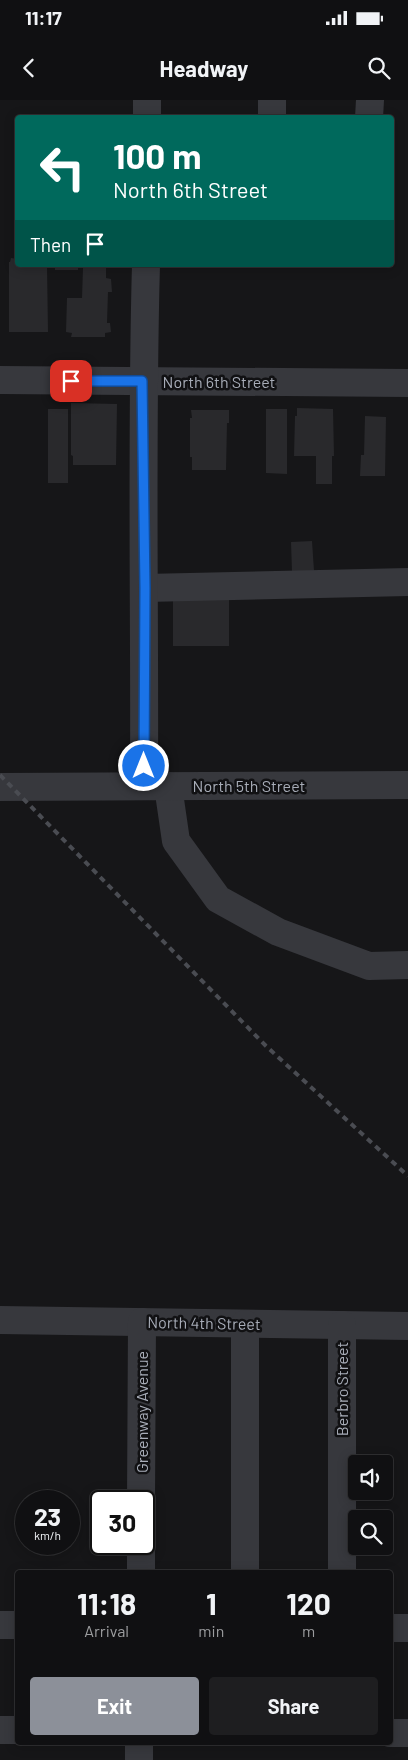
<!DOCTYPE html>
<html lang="en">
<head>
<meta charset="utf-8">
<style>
	body { margin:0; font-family:Barlow,sans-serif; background:#1e1e20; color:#f1f3f6; height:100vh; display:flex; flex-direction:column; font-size:19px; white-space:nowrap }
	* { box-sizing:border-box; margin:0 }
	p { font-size:16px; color:#9c9d9f }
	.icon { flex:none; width:28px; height:28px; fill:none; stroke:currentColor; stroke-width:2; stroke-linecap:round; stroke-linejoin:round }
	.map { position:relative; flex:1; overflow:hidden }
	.side { position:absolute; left:15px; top:1470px; width:378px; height:175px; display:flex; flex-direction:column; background:#101012; border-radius:5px; box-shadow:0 2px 12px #0003,0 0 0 1px #303032 }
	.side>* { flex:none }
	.guide { position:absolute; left:15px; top:15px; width:379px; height:152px; border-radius:5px; box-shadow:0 2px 12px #0003,0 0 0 1px #303032; background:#00695c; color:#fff; overflow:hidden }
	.tools { position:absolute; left:348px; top:1355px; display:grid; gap:10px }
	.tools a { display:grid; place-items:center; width:45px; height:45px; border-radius:5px; background:#101012; box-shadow:0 2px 12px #0003,0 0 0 1px #303032; font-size:25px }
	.speed { position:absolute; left:15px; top:1390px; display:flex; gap:10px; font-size:25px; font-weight:700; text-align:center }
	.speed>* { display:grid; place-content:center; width:65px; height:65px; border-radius:50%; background:#101012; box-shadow:0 2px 12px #0003,0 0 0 1px #303032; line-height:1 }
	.speed small { font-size:12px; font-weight:400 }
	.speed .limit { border:2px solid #111; border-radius:8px; background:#fff; color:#111 }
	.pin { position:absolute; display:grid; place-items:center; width:42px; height:42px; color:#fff; margin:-21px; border-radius:10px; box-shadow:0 2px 8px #0006 }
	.me { position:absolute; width:55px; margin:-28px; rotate:0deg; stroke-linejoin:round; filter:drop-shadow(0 0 4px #0008) }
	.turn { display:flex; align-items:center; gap:18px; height:105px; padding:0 15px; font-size:22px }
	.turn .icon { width:65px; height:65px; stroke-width:2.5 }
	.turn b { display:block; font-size:35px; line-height:42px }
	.then { display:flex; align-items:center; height:48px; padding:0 15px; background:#0003; gap:10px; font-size:19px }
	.eta { display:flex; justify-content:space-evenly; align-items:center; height:85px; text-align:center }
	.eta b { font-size:30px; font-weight:700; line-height:35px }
	.cta { display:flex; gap:10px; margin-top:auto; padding:10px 15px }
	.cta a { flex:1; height:58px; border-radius:5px; background:#8c9099; color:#fff; font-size:20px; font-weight:700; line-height:58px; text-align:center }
	.cta a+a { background:#1e1e20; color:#f1f3f6 }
	.status { display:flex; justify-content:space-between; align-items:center; height:35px; padding:0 25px; background:#101012; direction:ltr }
	.status svg { height:14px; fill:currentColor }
	header { display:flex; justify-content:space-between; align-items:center; height:65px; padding:0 15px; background:#101012; font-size:22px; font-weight:700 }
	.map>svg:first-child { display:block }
</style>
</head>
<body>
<div class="status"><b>11:17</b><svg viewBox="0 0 49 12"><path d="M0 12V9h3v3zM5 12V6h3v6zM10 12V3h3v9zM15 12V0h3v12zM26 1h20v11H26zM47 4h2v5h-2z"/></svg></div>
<header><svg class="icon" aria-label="back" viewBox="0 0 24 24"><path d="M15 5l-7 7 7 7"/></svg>Headway<svg class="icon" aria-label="search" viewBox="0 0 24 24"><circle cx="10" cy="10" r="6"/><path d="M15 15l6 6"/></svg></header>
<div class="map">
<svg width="408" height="1660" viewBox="0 0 408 1660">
	<rect width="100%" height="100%" fill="#161618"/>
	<!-- building -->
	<g fill="#29292c">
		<polygon points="11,158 18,159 18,165 47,165 48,232 9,232 9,162 10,162"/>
		<rect x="55" y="165" width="23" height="5"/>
		<polygon points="106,167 106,178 111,179 112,192 108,192 107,223 110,223 111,232 105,233 105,237 71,237 72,233 66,232 67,198 82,198 83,168"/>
		<polygon points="71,303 117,304 116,365 73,365 73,356 71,355"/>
		<polygon points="297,308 333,309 334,356 332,356 332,384 316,384 316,356 294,356 295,316 297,316"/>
		<rect x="48" y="309" width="20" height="74"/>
		<polygon points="266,309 287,309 287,374 266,373"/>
		<polygon points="191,310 229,310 229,323 227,323 226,370 192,370 192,357 190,357 190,318 192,318"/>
		<polygon points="365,316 386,317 385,376 360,376 361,355 364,355"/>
		<polygon points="312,441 314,471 292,472 291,442"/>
		<rect x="173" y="496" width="56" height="50"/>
	</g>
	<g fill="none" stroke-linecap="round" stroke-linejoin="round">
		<!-- minor -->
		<g stroke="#37383d" stroke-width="28">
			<polyline points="147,0 147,18"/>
			<polyline points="272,0 272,18"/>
			<polyline points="369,18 370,0"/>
			<polyline points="0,280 408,283"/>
			<polyline points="145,488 408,482"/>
			<path d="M144 686C145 512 141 339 146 165"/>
			<polyline points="168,686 176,741 218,799 278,832 369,866 408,865"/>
			<polyline points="0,687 408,685"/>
			<polyline points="0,1220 408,1226"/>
			<polyline points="245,1224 245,1472"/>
			<polyline points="342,1225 342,1472"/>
			<polyline points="141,1401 142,1222"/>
			<polyline points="141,1472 141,1444"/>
			<polyline points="0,1525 18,1525"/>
			<polyline points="390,1528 408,1528"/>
			<polyline points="0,1630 18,1630"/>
			<polyline points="390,1633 408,1633"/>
			<polyline points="139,1660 139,1642"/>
		</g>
		<!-- rail -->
		<polyline stroke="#4a4c52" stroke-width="4" stroke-dasharray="6 5" stroke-linecap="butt" points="0,675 266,946 408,1076"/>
	</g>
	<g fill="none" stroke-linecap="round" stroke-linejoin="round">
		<defs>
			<polyline id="route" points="71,281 142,281 145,488 144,666"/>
		</defs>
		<!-- route casing -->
		<use href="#route" stroke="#114b97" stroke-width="12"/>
		<!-- route -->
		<use href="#route" stroke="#1a73e8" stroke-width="9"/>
	</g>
	<g text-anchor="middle" stroke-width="5" stroke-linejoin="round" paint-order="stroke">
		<!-- street labels -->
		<g font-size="16" fill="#a8adb8" stroke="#111113">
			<text x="219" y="288">North 6th Street</text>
			<text x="249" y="692">North 5th Street</text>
			<text transform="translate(204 1223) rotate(1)" y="6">North 4th Street</text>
			<text transform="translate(342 1289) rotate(-90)" y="6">Berbro Street</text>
			<text transform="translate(142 1312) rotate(-90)" y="6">Greenway Avenue</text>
		</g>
	</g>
</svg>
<div class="tools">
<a><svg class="icon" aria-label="sound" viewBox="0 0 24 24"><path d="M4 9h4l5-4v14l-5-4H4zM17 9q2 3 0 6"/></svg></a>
<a><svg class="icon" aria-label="search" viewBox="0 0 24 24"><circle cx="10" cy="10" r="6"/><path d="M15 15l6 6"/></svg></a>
</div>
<div class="speed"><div>23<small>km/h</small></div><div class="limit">30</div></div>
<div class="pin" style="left:71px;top:281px;background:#d93025"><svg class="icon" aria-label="arrive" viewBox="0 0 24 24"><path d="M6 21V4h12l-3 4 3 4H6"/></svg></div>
<svg class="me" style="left:144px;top:666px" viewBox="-20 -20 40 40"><circle r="17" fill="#1a73e8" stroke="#fff" stroke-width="3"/><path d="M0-11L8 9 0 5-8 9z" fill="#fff"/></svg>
<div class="guide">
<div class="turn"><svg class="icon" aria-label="left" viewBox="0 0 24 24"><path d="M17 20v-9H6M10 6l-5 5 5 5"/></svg><div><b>100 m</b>North 6th Street</div></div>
<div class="then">Then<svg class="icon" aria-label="arrive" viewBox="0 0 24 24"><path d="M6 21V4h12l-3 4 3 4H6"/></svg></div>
</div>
<section class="side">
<div class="eta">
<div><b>11:18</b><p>Arrival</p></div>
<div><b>1</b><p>min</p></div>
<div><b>120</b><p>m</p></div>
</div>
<div class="cta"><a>Exit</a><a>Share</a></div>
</section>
</div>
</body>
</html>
